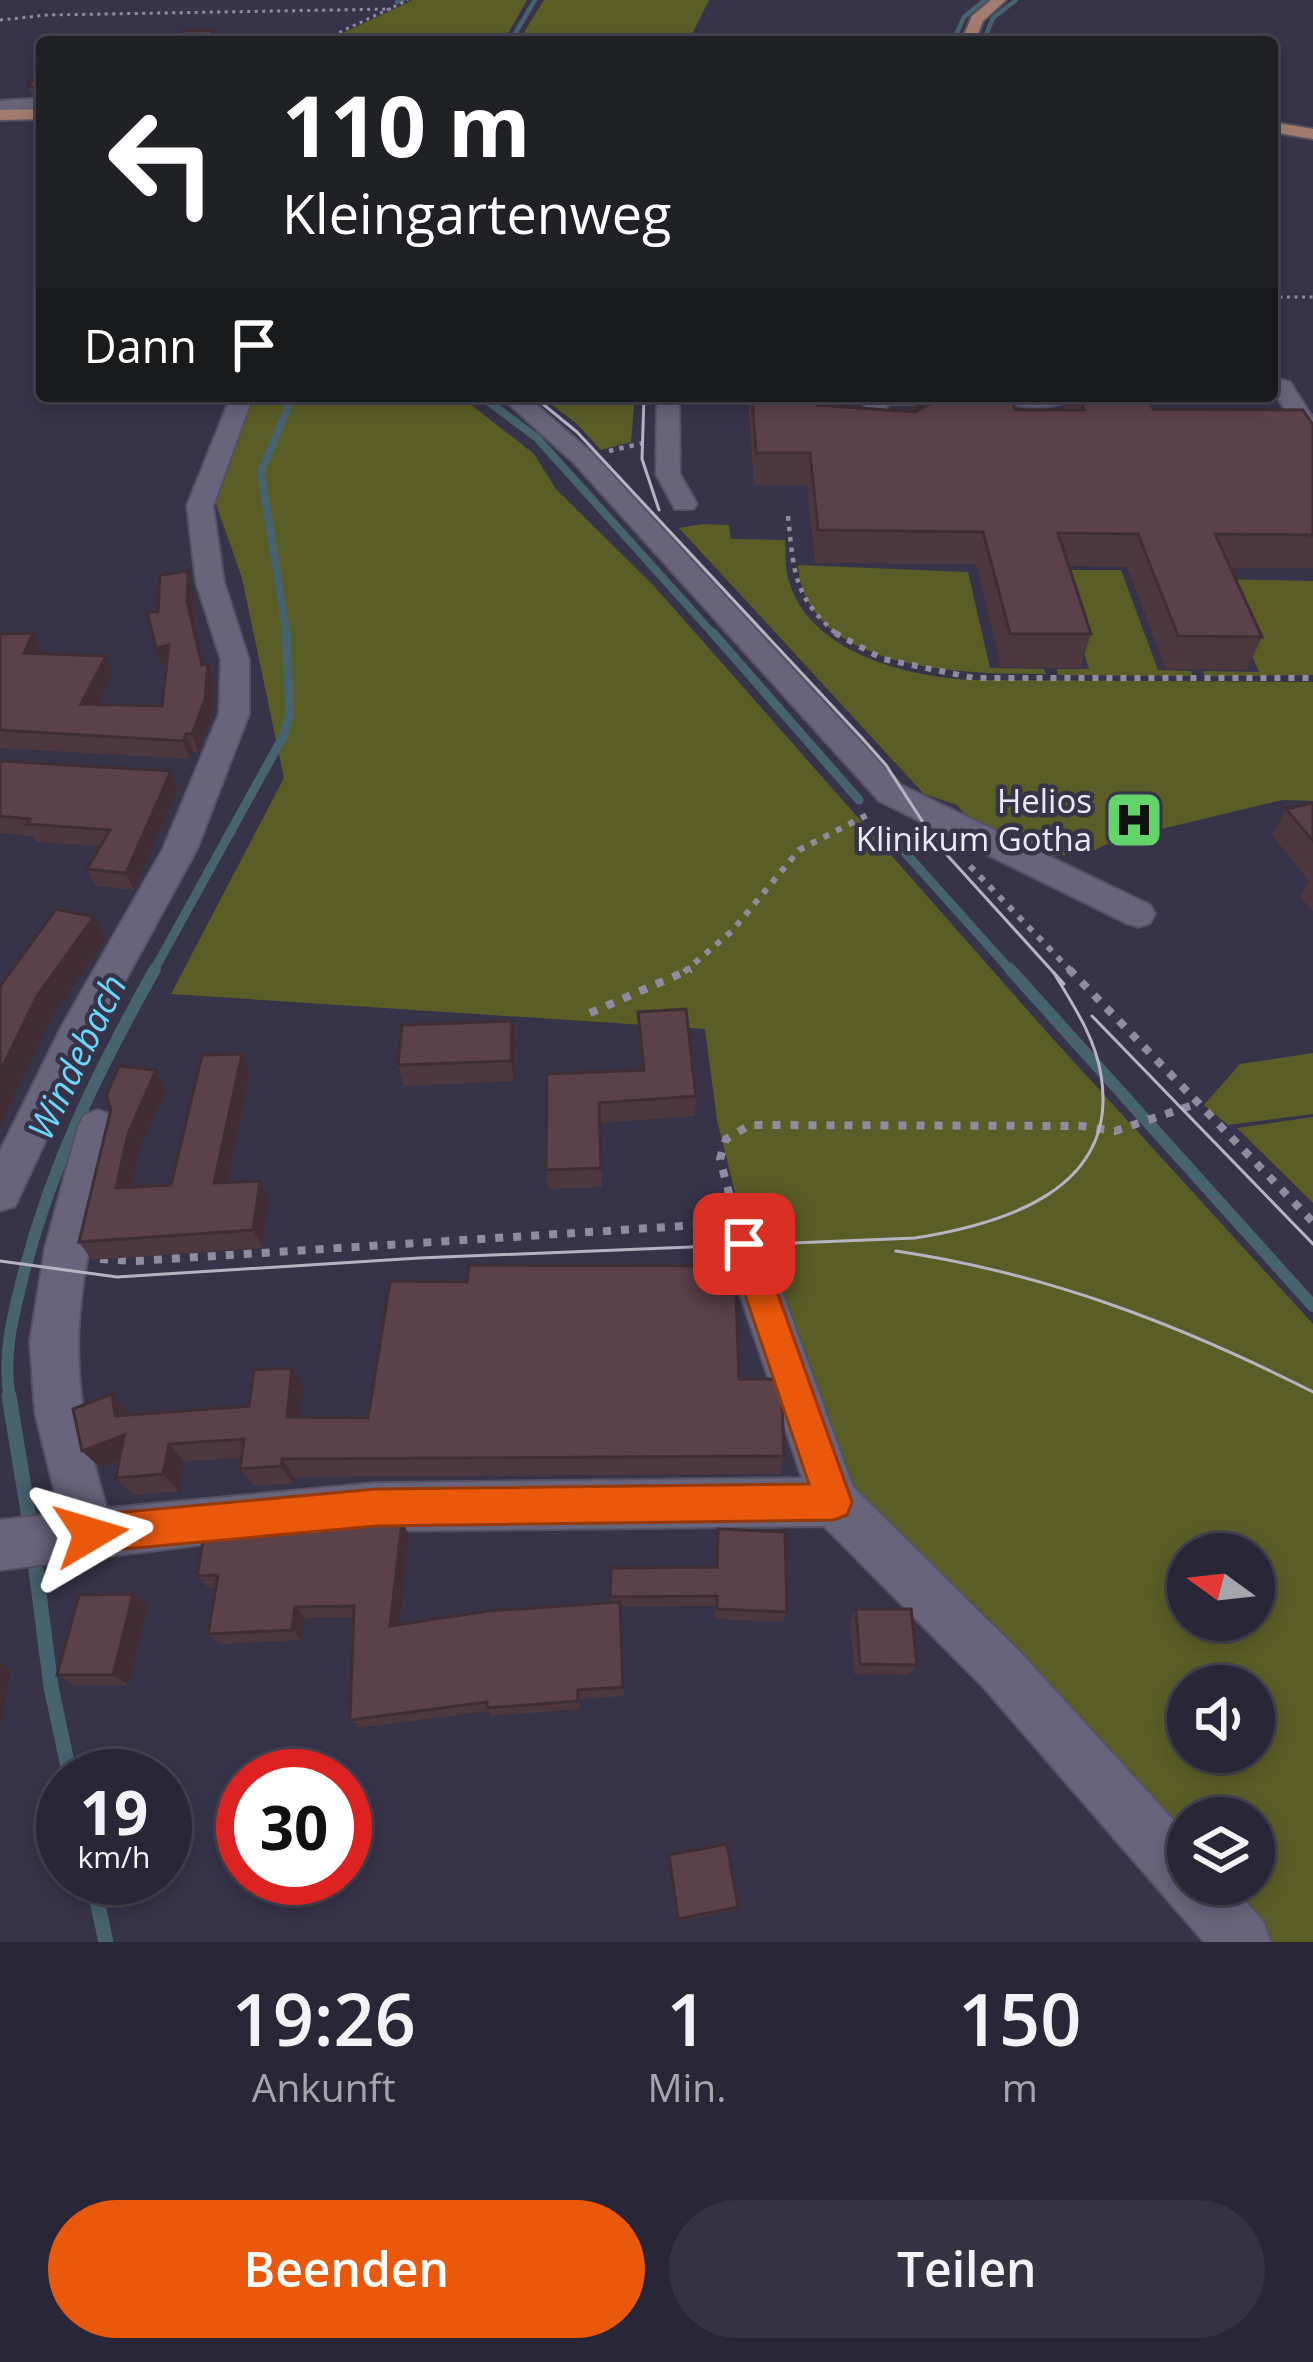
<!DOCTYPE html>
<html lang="de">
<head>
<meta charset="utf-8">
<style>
	body { margin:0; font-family:"Open Sans",sans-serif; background:#353242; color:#f1f3f6; height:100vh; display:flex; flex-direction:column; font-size:45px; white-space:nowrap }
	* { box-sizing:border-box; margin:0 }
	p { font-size:39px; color:#a5a5ad }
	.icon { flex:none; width:66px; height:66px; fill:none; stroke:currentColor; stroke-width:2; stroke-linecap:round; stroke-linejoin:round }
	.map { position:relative; height:1942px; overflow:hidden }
	.side { display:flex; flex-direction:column; background:#292637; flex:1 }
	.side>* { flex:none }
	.top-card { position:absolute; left:36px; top:36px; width:1242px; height:366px; border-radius:12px; box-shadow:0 6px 18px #0003,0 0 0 3px #454352; background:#202124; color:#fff; overflow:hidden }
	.needle { width:78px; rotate:285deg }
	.controls { position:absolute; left:1167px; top:1533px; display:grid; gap:24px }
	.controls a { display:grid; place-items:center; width:108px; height:108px; border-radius:50%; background:#292637; box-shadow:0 6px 18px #0003,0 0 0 3px #454352; font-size:60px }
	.speed { position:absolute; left:36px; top:1749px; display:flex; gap:24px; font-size:60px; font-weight:700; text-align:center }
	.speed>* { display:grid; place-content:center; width:156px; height:156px; border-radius:50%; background:#292637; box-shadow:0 6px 18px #0003,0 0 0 3px #454352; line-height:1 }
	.speed small { font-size:30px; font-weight:400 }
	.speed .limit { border:18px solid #d22; background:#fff; color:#111 }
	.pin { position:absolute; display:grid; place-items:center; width:102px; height:102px; color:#fff; margin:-51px; border-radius:24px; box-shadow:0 6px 18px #0006 }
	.me { position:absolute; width:132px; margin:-66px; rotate:83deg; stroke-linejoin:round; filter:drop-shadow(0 0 9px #0008) }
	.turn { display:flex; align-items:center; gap:42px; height:252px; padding:0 48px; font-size:54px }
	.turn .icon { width:156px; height:156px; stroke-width:2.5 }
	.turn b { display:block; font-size:84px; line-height:102px }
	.then { display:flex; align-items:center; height:114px; padding:0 48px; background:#0003; gap:24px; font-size:45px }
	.eta { display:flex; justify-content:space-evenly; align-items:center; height:204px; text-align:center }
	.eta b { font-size:72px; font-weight:600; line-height:84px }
	.primary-button { display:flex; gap:24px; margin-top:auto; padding:24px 48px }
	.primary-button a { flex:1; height:138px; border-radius:72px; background:#ea580c; color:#fff; font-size:48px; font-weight:600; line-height:138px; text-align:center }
	.primary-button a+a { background:#353242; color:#f1f3f6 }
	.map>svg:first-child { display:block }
</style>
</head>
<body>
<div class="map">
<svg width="1313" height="1942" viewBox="0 0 1313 1942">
	<rect width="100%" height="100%" fill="#373349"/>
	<!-- green -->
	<g fill="#5b5d27" fill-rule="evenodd">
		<polygon points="413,0 527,0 506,37 324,42"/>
		<polygon points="544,0 709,0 688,42 518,42"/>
		<path d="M252 396H460L534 454 556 489 655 587 1045 1030 1313 1324V1942H1266L1217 1884H1254V1818H1188V1850L845 1491 742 1220 717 1120 705 1029 171 994 284 778 242 578 212 493ZM1188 1554H1254V1620H1188ZM1188 1686H1254V1752H1188Z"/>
		<polygon points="540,396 635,396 631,442 601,450 576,423"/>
		<path d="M703 524 729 525 731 539 785 540C786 552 785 566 788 578 807 652 907 677 973 680L1313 682V801L1283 800 1115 840 1091 852 1043 857 973 824 957 805 924 794 679 528Z"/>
		<path d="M798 565 968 572 990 668 1044 669 1046 674C968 674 806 673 798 565Z"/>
		<polygon points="1058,570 1121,570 1158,670 1191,671 1193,676 1058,675 1057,669 1089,669"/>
		<polygon points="1218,579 1313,581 1313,675 1205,676 1203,671 1259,672"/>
		<polygon points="1313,1053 1313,1114 1228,1125 1204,1105 1240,1064"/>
		<polygon points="1313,1117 1313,1203 1237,1128"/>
	</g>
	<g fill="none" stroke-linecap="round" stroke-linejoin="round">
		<!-- stream-far4 -->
		<g stroke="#47636f" stroke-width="4.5">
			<polyline points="397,2 403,0"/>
			<polyline points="510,42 535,0"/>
			<polyline points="953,42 964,17 985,0"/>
			<polyline points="983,42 993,18 1016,0"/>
		</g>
		<!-- stream-far3 -->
		<g stroke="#47636f" stroke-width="8">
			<polyline points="481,396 537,438 715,636"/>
			<polyline points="287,636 261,472 293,396"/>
		</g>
		<!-- stream-far2 -->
		<g stroke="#47636f" stroke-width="9">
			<polyline points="713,633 859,800"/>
			<polyline points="883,828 1012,972"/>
			<polyline points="153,972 284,735 290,713 286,633"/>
		</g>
		<!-- stream-far1 -->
		<g stroke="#47636f" stroke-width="12">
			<polyline points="1010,969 1313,1306"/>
			<path d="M10 1399C2 1356 13 1314 24 1272 54 1159 98 1071 155 969"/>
		</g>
		<!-- stream -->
		<g stroke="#47636f" stroke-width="15">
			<polyline points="9,1396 31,1530"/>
			<polyline points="34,1554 51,1687 70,1776"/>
			<polyline points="92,1878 106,1942"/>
		</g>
		<defs>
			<g id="minor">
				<polygon points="42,98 42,108 0,111 0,101"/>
				<polygon points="1282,380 1290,382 1313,418 1313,444 1305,442 1272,389 1274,382"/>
				<polygon points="231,396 253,396 213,506 224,582 249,660 249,714 197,849 93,1040 15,1206 0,1211 0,1151 63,1024 163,849 219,714 221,660 196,582 187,506"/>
				<polygon points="500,396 526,396 592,453 901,785 1150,905 1155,914 1150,923 1138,927 1126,923 879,801 574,463"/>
				<polygon points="657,396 679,396 680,474 697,504 693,509 675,509 656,474"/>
				<polygon points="862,396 971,396 972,398 961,405 886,404 891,422 916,427 920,432 908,439 873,433"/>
				<path d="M989 396H1069L1071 399C1055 411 1005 408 989 396Z"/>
				<path d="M98 1110 112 1115 118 1127C80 1282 57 1349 107 1508L376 1483 802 1478 723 1244 729 1230 744 1225 759 1230 765 1244 853 1487 1020 1652 1188 1836V1884H1230L1263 1921 1271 1942H1204L984 1688 824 1526 376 1531 206 1544 0 1570V1520L60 1513 35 1413 30 1341 45 1248 78 1127 84 1115Z"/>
			</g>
			<g id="major">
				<polygon points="991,0 1006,0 983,21 975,42 961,42 972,16"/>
				<polygon points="42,109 42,119 0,120 0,110"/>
				<polygon points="1272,122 1313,129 1313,139 1272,132"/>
			</g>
		</defs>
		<!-- minor casing -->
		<use href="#minor" stroke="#545162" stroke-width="4"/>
		<!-- major casing -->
		<use href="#major" stroke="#545162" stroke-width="4"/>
		<!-- path-far3 -->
		<g stroke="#8f8c9f" stroke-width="3" stroke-dasharray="3 4.5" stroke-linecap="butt">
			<polyline points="0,20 48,15 391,9"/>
			<polyline points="319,42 408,0"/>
			<polyline points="1272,297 1313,297"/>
		</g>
		<!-- path-far2 -->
		<g stroke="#8f8c9f" stroke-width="4.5" stroke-dasharray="4.5 6" stroke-linecap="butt">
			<polyline points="698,396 754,397"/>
			<polyline points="809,398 850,397"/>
			<polyline points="609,451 643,443"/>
			<path d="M788 516C794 573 793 597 839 636"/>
		</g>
		<!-- path-far1 -->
		<g stroke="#8f8c9f" stroke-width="6" stroke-dasharray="6 8" stroke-linecap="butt">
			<polyline points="835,633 883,659 974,678 1313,678"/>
			<polyline points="970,866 1072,972"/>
			<polyline points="684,972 732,931 799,850 869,814"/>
		</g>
		<!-- path -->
		<g stroke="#8f8c9f" stroke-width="8" stroke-dasharray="8 10" stroke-linecap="butt">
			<polyline points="1069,969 1313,1222"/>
			<polyline points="590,1013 691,969"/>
			<polyline points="734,1212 720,1159 726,1139 750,1125 1082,1126 1115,1131 1196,1104"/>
			<polyline points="100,1259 136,1261 715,1224"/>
		</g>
		<!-- minor -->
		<use href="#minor" fill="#68647c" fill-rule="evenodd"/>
		<!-- major -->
		<use href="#major" fill="#a27d6e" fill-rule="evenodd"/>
		<!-- tram -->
		<g stroke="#b6b3c3" stroke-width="3">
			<polyline points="533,396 577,432 862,738 886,765 937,844 1064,984"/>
			<polyline points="644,396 642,459 659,510"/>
			<polyline points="1092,1016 1313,1244"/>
			<path d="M896 1251C1045 1273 1179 1324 1313 1392"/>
			<path d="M0 1261 117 1277 419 1258 915 1238C1003 1224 1120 1190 1101 1075 1095 1037 1073 1005 1054 973"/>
		</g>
	</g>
	<!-- wall -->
	<g fill="#4e3840">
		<polygon points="42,67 42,97 31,94 28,86"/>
		<polygon points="748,396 816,396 817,405 913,411 914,396 1011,396 1015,410 1064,410 1067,396 1147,396 1153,409 1313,425 1313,568 1230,568 1262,637 1247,670 1166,669 1127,567 1068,566 1091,634 1080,668 1001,667 976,564 815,563 807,485 754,485"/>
		<polygon points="193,589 193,619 203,665 208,664 214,682 212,717 198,752 193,752 190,759 0,748 0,634 33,633 41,651 39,654 113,673 97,705 162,706 166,664 162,665 156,648 158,612"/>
		<polygon points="0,761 171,771 178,789 134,890 96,886 87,869 100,846 37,842 33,836 0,833"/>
		<polygon points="1313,803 1313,912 1300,896 1309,881 1272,835 1286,809"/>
		<polygon points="638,1012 696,1096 695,1116 601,1123 602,1187 548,1189 546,1170 547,1074 642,1070"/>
		<polygon points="515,1041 514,1081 404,1086 398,1065"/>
		<polygon points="156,1070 166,1090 139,1152 132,1187 171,1185 250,1073 228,1182 260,1181 269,1199 263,1248 92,1260 79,1242"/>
		<polygon points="739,1379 784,1456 780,1474 294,1477 293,1483 254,1486 240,1469 242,1458 184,1461 179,1491 133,1495 116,1478 119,1462 101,1468 82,1451 129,1413 249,1406 304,1387 300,1418 368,1418"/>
		<polygon points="402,1522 409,1535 399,1624 611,1602 610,1597 716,1567 718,1529 787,1612 783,1622 715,1619 715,1606 620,1607 624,1696 580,1699 580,1709 491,1716 488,1711 359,1728 350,1720 353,1617 305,1618 302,1640 220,1644 208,1634 216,1588 209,1588 197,1576"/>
		<polygon points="133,1594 148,1606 129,1685 75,1685 57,1675"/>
		<polygon points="856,1609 917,1665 909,1675 854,1674 850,1620"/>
		<polygon points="669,1855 738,1907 735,1910 677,1922"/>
	</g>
	<!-- shaded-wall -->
	<g fill="#402e34">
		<polygon points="917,396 933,396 930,412 914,417"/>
		<polygon points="188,571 193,589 193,619 207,679 208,664 214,682 212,717 198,752 192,734 202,665 187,601"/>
		<polygon points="33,633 41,651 32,671 24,653"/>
		<polygon points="169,645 175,662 162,665 156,648"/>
		<polygon points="106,656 113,673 89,722 81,704"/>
		<polygon points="186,734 193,752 190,759 183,741"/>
		<polygon points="171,771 178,789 134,890 126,873"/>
		<polygon points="94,917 106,940 51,1018 0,1127 0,1072 37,996"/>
		<polygon points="512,1021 515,1041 514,1081 511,1061"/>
		<polygon points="242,1054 250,1073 224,1201 214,1183"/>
		<polygon points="156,1070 166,1090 139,1152 128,1206 116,1188 128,1134"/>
		<polygon points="260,1181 269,1199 263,1248 253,1230"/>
		<polygon points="292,1368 304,1387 298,1436 287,1417"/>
		<polygon points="112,1394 129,1413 132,1434 115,1416"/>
		<polygon points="124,1435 141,1453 101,1468 82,1451"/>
		<polygon points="169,1444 184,1461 179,1491 163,1474"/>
		<polygon points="282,1459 294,1477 293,1483 281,1466"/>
		<polygon points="402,1522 409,1535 398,1636 390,1626"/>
		<polygon points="133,1594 148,1606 129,1685 113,1675"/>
		<polygon points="295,1607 305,1618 302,1640 292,1630"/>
		<polygon points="0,1663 11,1669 1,1726 0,1726"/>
	</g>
	<!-- building -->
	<g fill="#5b414a" stroke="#402e34" stroke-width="3">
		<polygon points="213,30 208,42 177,42 183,31"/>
		<polygon points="42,67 42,89 28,86"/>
		<polygon points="752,396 816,396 817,405 915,412 944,396 1011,396 1015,410 1084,410 1079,396 1147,396 1153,409 1303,410 1313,425 1313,535 1215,534 1262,637 1178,636 1138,534 1058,533 1091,634 1010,634 983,532 818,530 810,453 756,453"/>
		<polygon points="188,571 187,601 202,665 208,664 205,700 192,734 186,734 183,741 0,730 0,634 33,633 24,653 106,656 81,704 162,706 169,645 156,648 147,612 158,612 160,575"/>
		<polygon points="0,761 171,771 126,873 87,869 110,830 27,824 30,819 0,816"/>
		<polygon points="1313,803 1313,841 1286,809"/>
		<polygon points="56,909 94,917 37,996 0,1072 0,986"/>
		<polygon points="686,1009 696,1096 599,1103 601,1168 546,1170 547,1074 644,1070 638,1012"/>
		<polygon points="512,1021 511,1061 398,1065 402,1025"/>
		<polygon points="242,1054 214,1183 260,1181 253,1230 79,1242 111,1109 106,1096 119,1066 156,1070 128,1134 116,1188 171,1185 202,1055"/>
		<polygon points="469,1265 735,1266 739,1379 774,1379 782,1402 784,1456 282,1459 281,1466 240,1469 244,1439 169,1444 163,1474 116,1478 124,1435 82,1451 73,1409 112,1394 115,1416 249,1406 254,1370 292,1368 287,1417 368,1418 390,1281 467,1282"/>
		<polygon points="402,1522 390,1626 488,1611 620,1602 623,1687 578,1690 578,1701 487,1708 487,1702 350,1720 354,1606 295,1607 292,1630 208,1634 218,1575 197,1576 204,1535"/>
		<polygon points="718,1529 785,1532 787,1612 717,1609 717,1596 610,1597 611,1568 717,1567"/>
		<polygon points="133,1594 113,1675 57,1675 79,1595"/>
		<polygon points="856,1609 911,1609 917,1665 860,1664"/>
		<polygon points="727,1844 738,1907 678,1919 669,1855"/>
	</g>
	<!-- route -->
	<polygon fill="#ea580c" stroke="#983908" stroke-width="3" points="744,1229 756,1234 760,1244 852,1502 847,1515 834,1520 376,1526 91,1552 78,1547 72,1534 78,1520 91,1515 376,1489 809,1484 728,1244 733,1234"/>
	<!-- icons -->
	<defs>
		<symbol id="hospital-square" viewBox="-11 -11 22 22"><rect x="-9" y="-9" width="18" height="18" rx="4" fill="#63d469" stroke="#373349"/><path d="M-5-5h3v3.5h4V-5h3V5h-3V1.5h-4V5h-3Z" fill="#111"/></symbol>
	</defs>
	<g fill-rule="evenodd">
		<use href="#hospital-square" x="1101" y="787" width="66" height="66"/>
	</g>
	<g text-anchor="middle" stroke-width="9" stroke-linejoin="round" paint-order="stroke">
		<!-- poi labels -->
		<g font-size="33" fill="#ebe9f7" stroke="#373349" text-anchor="end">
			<text x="1092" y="813">Helios<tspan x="1092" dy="38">Klinikum Gotha</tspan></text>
		</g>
		<!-- water labels -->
		<g font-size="36" font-style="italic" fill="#6cd7fb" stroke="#373349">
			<text transform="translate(77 1057) rotate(-64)" y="13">Windebach</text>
		</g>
	</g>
</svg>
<div class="controls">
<a><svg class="needle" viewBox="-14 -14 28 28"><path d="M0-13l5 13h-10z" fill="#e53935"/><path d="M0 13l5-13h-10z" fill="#a5a5ad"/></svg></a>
<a><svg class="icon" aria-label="sound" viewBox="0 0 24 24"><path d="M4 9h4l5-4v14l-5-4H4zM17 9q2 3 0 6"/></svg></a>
<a><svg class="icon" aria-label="layers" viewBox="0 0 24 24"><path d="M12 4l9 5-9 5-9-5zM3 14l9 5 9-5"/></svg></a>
</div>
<div class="speed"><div>19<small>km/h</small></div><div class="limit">30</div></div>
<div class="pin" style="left:744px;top:1244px;background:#d93025"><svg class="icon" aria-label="arrive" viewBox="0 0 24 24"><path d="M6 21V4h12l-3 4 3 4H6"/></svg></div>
<svg class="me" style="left:91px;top:1534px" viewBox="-20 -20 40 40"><path d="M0-17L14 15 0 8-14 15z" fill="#ea580c" stroke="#fff" stroke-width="4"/></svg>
<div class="top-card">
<div class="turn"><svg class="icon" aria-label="left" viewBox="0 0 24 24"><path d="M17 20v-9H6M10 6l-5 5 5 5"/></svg><div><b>110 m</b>Kleingartenweg</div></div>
<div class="then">Dann<svg class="icon" aria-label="arrive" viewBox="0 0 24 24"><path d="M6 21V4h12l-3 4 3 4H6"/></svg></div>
</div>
</div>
<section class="side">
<div class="eta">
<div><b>19:26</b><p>Ankunft</p></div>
<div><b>1</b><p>Min.</p></div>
<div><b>150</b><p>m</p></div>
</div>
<div class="primary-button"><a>Beenden</a><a>Teilen</a></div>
</section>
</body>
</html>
